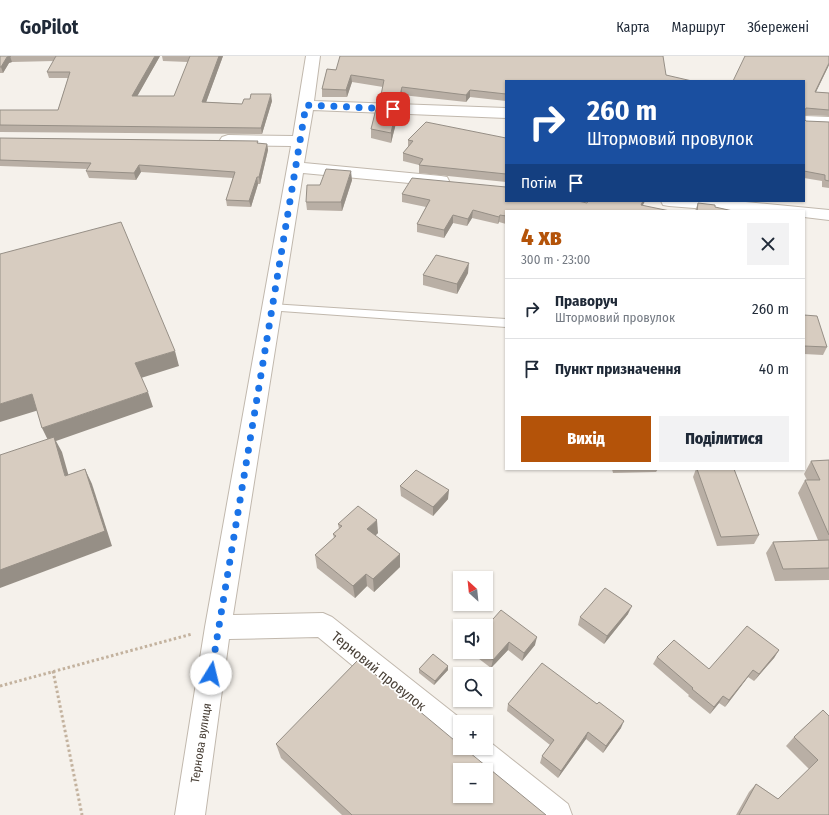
<!DOCTYPE html>
<html lang="uk">
<head>
<meta charset="utf-8">
<style>
	body { margin:0; font-family:"Fira Sans Condensed",sans-serif; background:#f2f2f3; color:#1f2937; height:100vh; display:flex; flex-direction:column; font-size:15px; white-space:nowrap }
	* { box-sizing:border-box; margin:0 }
	p { font-size:13px; color:#747a83 }
	.icon { flex:none; width:22px; height:22px; fill:none; stroke:currentColor; stroke-width:2; stroke-linecap:round; stroke-linejoin:round }
	.map { position:relative; flex:1; overflow:hidden }
	.panel { position:absolute; left:505px; top:154px; width:300px; height:260px; display:flex; flex-direction:column; background:#fff; border-radius:0px; box-shadow:0 1px 3px #0004 }
	.panel>* { flex:none }
	.top-card { position:absolute; left:505px; top:24px; width:300px; height:122px; border-radius:0px; box-shadow:0 1px 3px #0004; background:#1a4fa0; color:#fff; overflow:hidden }
	.needle { width:26px; rotate:333deg }
	.buttons { position:absolute; left:453px; top:515px; display:grid; gap:8px }
	.buttons a { display:grid; place-items:center; width:40px; height:40px; border-radius:0px; background:#fff; box-shadow:0 1px 3px #0004; font-size:20px }
	.pin { position:absolute; display:grid; place-items:center; width:34px; height:34px; color:#fff; margin:-17px; border-radius:8px; box-shadow:0 2px 6px #0006 }
	.me { position:absolute; width:44px; margin:-22px; rotate:9deg; stroke-linejoin:round; filter:drop-shadow(0 0 3px #0008) }
	.turn { display:flex; align-items:center; gap:14px; height:84px; padding:0 16px; font-size:18px }
	.turn .icon { width:52px; height:52px; stroke-width:2.5 }
	.turn b { display:block; font-size:28px; line-height:34px }
	.then { display:flex; align-items:center; height:38px; padding:0 16px; background:#0003; gap:8px; font-size:15px }
	.round { display:grid; place-items:center; flex:none; width:42px; height:42px; border-radius:0px; background:#f2f2f3 }
	.overview { display:flex; align-items:center; justify-content:space-between; height:68px; padding:0 16px }
	h1 { font-size:24px; font-weight:800; line-height:30px; color:#b45309 }
	.primary-button { display:flex; gap:8px; margin-top:auto; padding:8px 16px }
	.primary-button a { flex:1; height:46px; border-radius:0px; background:#b45309; color:#fff; font-size:16px; font-weight:800; line-height:46px; text-align:center }
	.primary-button a+a { background:#f2f2f3; color:#1f2937 }
	ul { padding:0; list-style:none }
	li { display:flex; align-items:center; gap:12px; height:60px; padding:0 16px; border-top:1px solid #e0e1e3 }
	li div { flex:1 }
	li b { display:block; font-size:15px }
	li em { font-style:normal }
	header { display:flex; align-items:center; gap:24px; box-sizing:border-box; height:56px; padding:0 20px; background:#fff; border-bottom:1px solid #e0e1e3 }
	header strong { font-size:19px }
	nav { display:flex; gap:22px; margin-inline-start:auto; font-size:14px }
	.map>svg:first-child { display:block }
</style>
</head>
<body>
<header>
<strong>GoPilot</strong>
<nav><a>Карта</a><a>Маршрут</a><a>Збережені</a></nav>
</header>
<div class="map">
<svg width="829" height="759" viewBox="0 0 829 759">
	<rect width="100%" height="100%" fill="#f5f1eb"/>
	<g fill="none" stroke-linecap="round" stroke-linejoin="round">
		<defs>
			<polygon id="lane" points="271,248 506,263 506,271 267,254 266,252 267,250"/>
			<g id="street">
				<path d="M306 0H320L314 45 506 52V62L313 54 304 107 441 120 447 121 449 125 447 129 441 130 303 117 233 559 323 557 332 561 465 666H460V692H486V683L568 748 572 759H533L486 720V714C474 714 465 705 460 694L450 690 318 581 229 583 205 759H175L205 571 291 90 228 89 222 87 220 84 222 81 228 79 293 80Z"/>
				<polygon points="804,60 829,61 829,71 804,70"/>
				<polygon points="661,145 735,145 829,154 829,164 804,161 804,155 732,155 669,150 663,149"/>
			</g>
		</defs>
		<!-- lane casing -->
		<use href="#lane" stroke="#c1b8ad" stroke-width="2"/>
		<!-- street casing -->
		<use href="#street" stroke="#c1b8ad" stroke-width="2"/>
		<!-- path -->
		<g stroke="#c3b29e" stroke-width="3" stroke-dasharray="2.5 2.5" stroke-linecap="butt">
			<polyline points="53,615 82,759"/>
			<polyline points="0,630 192,578"/>
		</g>
		<!-- lane -->
		<use href="#lane" fill="#fff" fill-rule="evenodd"/>
		<!-- street -->
		<use href="#street" fill="#fff" fill-rule="evenodd"/>
	</g>
	<!-- wall -->
	<g fill="#b9afa5">
		<polygon points="0,0 160,0 137,40 174,40 188,6 163,5 162,0 223,0 206,46 242,48 272,45 262,78 0,76 0,54 58,54 68,22 49,22 47,16 54,5 12,6 9,7 3,17 0,17"/>
		<polygon points="829,9 816,36 829,37 829,60 805,59 805,64 806,65 829,66 829,132 822,131 822,125 804,122 804,25"/>
		<polygon points="327,13 506,25 506,45 470,41 466,46 402,39 400,47 381,46 381,39 383,31 352,26 347,41 322,41 322,33"/>
		<polygon points="398,59 391,87 371,82 371,73"/>
		<polygon points="0,82 258,85 258,87 267,88 268,94 260,128 258,128 251,151 227,150 226,144 233,122 141,116 136,124 89,122 86,115 88,113 0,110"/>
		<polygon points="506,82 506,126 419,117 419,109 403,105 403,97 408,91 408,84"/>
		<polygon points="352,124 342,155 307,154 306,146 320,129"/>
		<polygon points="402,138 587,147 588,145 645,145 642,149 506,155 506,168 499,166 498,168 472,162 467,170 453,167 444,182 417,176 417,168 426,151 402,146"/>
		<polygon points="698,147 715,151 733,155 695,155"/>
		<polygon points="468,217 457,238 423,229 423,219"/>
		<polygon points="804,259 827,291 823,299 804,298"/>
		<polygon points="829,404 829,524 775,525 766,497 773,486 818,484 798,437 805,424 807,424 804,418 811,405"/>
		<polygon points="612,413 658,413 656,416 613,417"/>
		<polygon points="696,413 734,413 759,479 754,488 717,490 693,421"/>
		<polygon points="400,430 448,443 433,460 401,440"/>
		<polygon points="338,468 378,477 375,480 400,511 374,536 367,530 355,542 317,512 315,499 334,482 333,478 339,473"/>
		<polygon points="628,558 604,588 578,569 580,561"/>
		<polygon points="486,571 535,589 522,605 508,594 491,612 470,596 486,596"/>
		<polygon points="779,594 774,602 754,625 748,621 725,651 719,647 710,658 688,640 689,639 653,608 657,601 709,613"/>
		<polygon points="419,613 448,614 434,629 419,617"/>
		<polygon points="508,648 621,672 603,697 586,683 558,722 540,707 542,700 550,689 507,655"/>
		<polygon points="823,654 829,759 736,759 749,736 756,728 778,743 809,713 786,690 794,681"/>
		<polygon points="276,688 546,759 342,759 281,702"/>
	</g>
	<!-- shaded-wall -->
	<g fill="#968f86">
		<polygon points="10,0 12,6 9,7 3,17 1,11 7,1"/>
		<polygon points="155,0 160,0 134,46 132,40"/>
		<polygon points="219,0 223,0 204,52 202,46"/>
		<polygon points="829,7 829,9 813,42 815,36"/>
		<polygon points="351,19 352,26 347,41 346,34"/>
		<polygon points="402,31 402,39 400,47 400,39"/>
		<polygon points="470,34 470,41 466,46 466,39"/>
		<polygon points="271,38 272,45 262,78 261,72"/>
		<polygon points="397,50 398,59 391,87 391,77"/>
		<polygon points="267,88 268,94 260,128 259,121"/>
		<polygon points="139,109 141,116 136,124 134,117"/>
		<polygon points="351,115 352,124 342,155 341,146"/>
		<polygon points="257,121 258,128 251,151 249,145"/>
		<polygon points="643,145 645,145 640,155 641,149"/>
		<polygon points="473,154 472,162 467,170 468,163"/>
		<polygon points="453,159 453,167 444,182 444,174"/>
		<polygon points="500,159 499,166 498,168 499,161"/>
		<polygon points="469,207 468,217 457,238 457,228"/>
		<polygon points="175,295 179,310 141,322 135,307"/>
		<polygon points="148,336 153,351 56,385 62,396 73,435 42,372"/>
		<polygon points="32,338 39,354 0,366 0,348"/>
		<polygon points="85,413 92,428 112,490 0,532 0,514"/>
		<polygon points="449,434 448,443 433,460 433,451"/>
		<polygon points="377,464 378,477 368,486 367,473"/>
		<polygon points="400,498 400,511 374,536 373,523"/>
		<polygon points="366,518 367,530 355,542 353,530"/>
		<polygon points="632,550 628,558 604,588 607,580"/>
		<polygon points="537,581 535,589 522,605 524,597"/>
		<polygon points="509,586 508,594 491,612 493,604"/>
		<polygon points="779,594 774,602 754,625 759,618"/>
		<polygon points="448,610 448,614 434,629 435,625"/>
		<polygon points="753,614 748,621 725,651 729,644"/>
		<polygon points="723,640 719,647 710,658 714,651"/>
		<polygon points="624,665 621,672 603,697 606,690"/>
		<polygon points="588,676 586,683 558,722 561,715"/>
	</g>
	<!-- building -->
	<g fill="#d7ccc0" stroke="#968f86" fill-rule="evenodd">
		<polygon points="0,0 11,0 7,1 1,11 0,11"/>
		<polygon points="56,0 155,0 132,40 174,40 190,0 219,0 202,46 242,48 244,43 250,43 251,38 271,38 261,72 0,69 0,54 58,54 70,16 47,16"/>
		<polygon points="340,0 663,0 666,19 692,25 506,25 506,38 470,34 466,39 402,31 400,39 381,39 384,24 351,19 346,34 322,33 327,13 336,14"/>
		<polygon points="745,0 829,0 829,7 815,36 829,37 829,54 806,52 805,54 805,64 806,65 829,66 829,125 825,124 825,119 804,115 804,25 733,25"/>
		<polygon points="377,49 397,50 391,77 371,73"/>
		<polygon points="426,66 506,82 506,118 419,109 423,103 403,97 413,85 408,84"/>
		<polygon points="0,82 258,85 257,87 267,88 259,121 257,121 249,145 226,144 235,116 139,109 134,117 86,115 91,107 0,104"/>
		<polygon points="326,113 351,115 341,146 306,146 307,129 320,129"/>
		<polygon points="412,122 506,131 506,145 578,145 587,147 588,145 643,145 641,149 670,155 506,155 506,160 500,159 499,161 473,154 468,163 453,159 444,174 417,168 430,144 402,138"/>
		<polygon points="698,147 715,149 715,151 733,155 697,155"/>
		<polygon points="121,166 175,295 135,307 148,336 42,372 32,338 0,348 0,198"/>
		<polygon points="436,199 469,207 457,228 423,219"/>
		<polygon points="804,259 817,260 827,291 804,290"/>
		<polygon points="54,381 65,420 85,413 105,475 0,514 0,399"/>
		<polygon points="829,404 829,479 805,424 820,424 811,405"/>
		<polygon points="697,413 734,413 759,479 721,481"/>
		<polygon points="416,414 449,434 433,451 400,430"/>
		<polygon points="358,450 377,464 367,473 400,498 373,523 366,518 353,530 315,499 336,480 333,478 342,470 338,468"/>
		<polygon points="829,484 829,512 783,513 773,486"/>
		<polygon points="605,532 632,550 607,580 580,561"/>
		<polygon points="501,554 537,581 524,597 509,586 493,604 482,596 486,596 486,571"/>
		<polygon points="747,570 779,594 759,618 753,614 729,644 723,640 714,651 692,633 693,632 657,601 674,584 709,613"/>
		<polygon points="433,598 448,610 435,625 419,613"/>
		<path d="M358 604 460 689V692H464L546 759H352L276 688ZM460 714H486V740H460Z"/>
		<polygon points="542,607 597,648 599,646 624,665 606,690 588,676 561,715 542,700 554,684 508,648"/>
		<polygon points="823,654 829,660 829,759 739,759 756,728 778,743 818,704 794,681"/>
	</g>
	<g fill="none" stroke-linecap="round" stroke-linejoin="round">
		<!-- route -->
		<polyline stroke="#1a73e8" stroke-width="7" stroke-dasharray="0 12.6" points="211,618 306,49 393,53"/>
	</g>
	<g text-anchor="middle" stroke-width="3.5" stroke-linejoin="round" paint-order="stroke">
		<!-- street labels -->
		<g font-size="12" fill="#4a4138" stroke="#fff">
			<text transform="translate(201 687) rotate(-81)" y="4">Тернова вулиця</text>
		</g>
		<!-- near-street labels -->
		<g font-size="14" fill="#4a4138" stroke="#fff">
			<text transform="translate(379 615) rotate(39)" y="5">Терновий провулок</text>
		</g>
	</g>
</svg>
<div class="buttons">
<a><svg class="needle" viewBox="-14 -14 28 28"><path d="M0-13l5 13h-10z" fill="#e53935"/><path d="M0 13l5-13h-10z" fill="#747a83"/></svg></a>
<a><svg class="icon" aria-label="sound" viewBox="0 0 24 24"><path d="M4 9h4l5-4v14l-5-4H4zM17 9q2 3 0 6"/></svg></a>
<a><svg class="icon" aria-label="search" viewBox="0 0 24 24"><circle cx="10" cy="10" r="6"/><path d="M15 15l6 6"/></svg></a>
<a>+</a>
<a>−</a>
</div>
<div class="pin" style="left:393px;top:53px;background:#d93025"><svg class="icon" aria-label="arrive" viewBox="0 0 24 24"><path d="M6 21V4h12l-3 4 3 4H6"/></svg></div>
<svg class="me" style="left:211px;top:618px" viewBox="-20 -20 40 40"><circle r="19" fill="#fff"/><path d="M0-13L10 11 0 6-10 11z" fill="#1a73e8"/></svg>
<div class="top-card">
<div class="turn"><svg class="icon" aria-label="right" viewBox="0 0 24 24"><path d="M7 20v-9h11M14 6l5 5-5 5"/></svg><div><b>260 m</b>Штормовий провулок</div></div>
<div class="then">Потім<svg class="icon" aria-label="arrive" viewBox="0 0 24 24"><path d="M6 21V4h12l-3 4 3 4H6"/></svg></div>
</div>
<section class="panel">
<div class="overview"><div><h1>4 хв</h1><p>300 m · 23:00</p></div><a class="round"><svg class="icon" aria-label="close" viewBox="0 0 24 24"><path d="M6 6l12 12M18 6L6 18"/></svg></a></div>
<ul>
<li><svg class="icon" aria-label="right" viewBox="0 0 24 24"><path d="M7 20v-9h11M14 6l5 5-5 5"/></svg><div><b>Праворуч</b><p>Штормовий провулок</p></div><em>260 m</em></li>
<li><svg class="icon" aria-label="arrive" viewBox="0 0 24 24"><path d="M6 21V4h12l-3 4 3 4H6"/></svg><div><b>Пункт призначення</b></div><em>40 m</em></li>
</ul>
<div class="primary-button"><a>Вихід</a><a>Поділитися</a></div>
</section>
</div>
</body>
</html>
